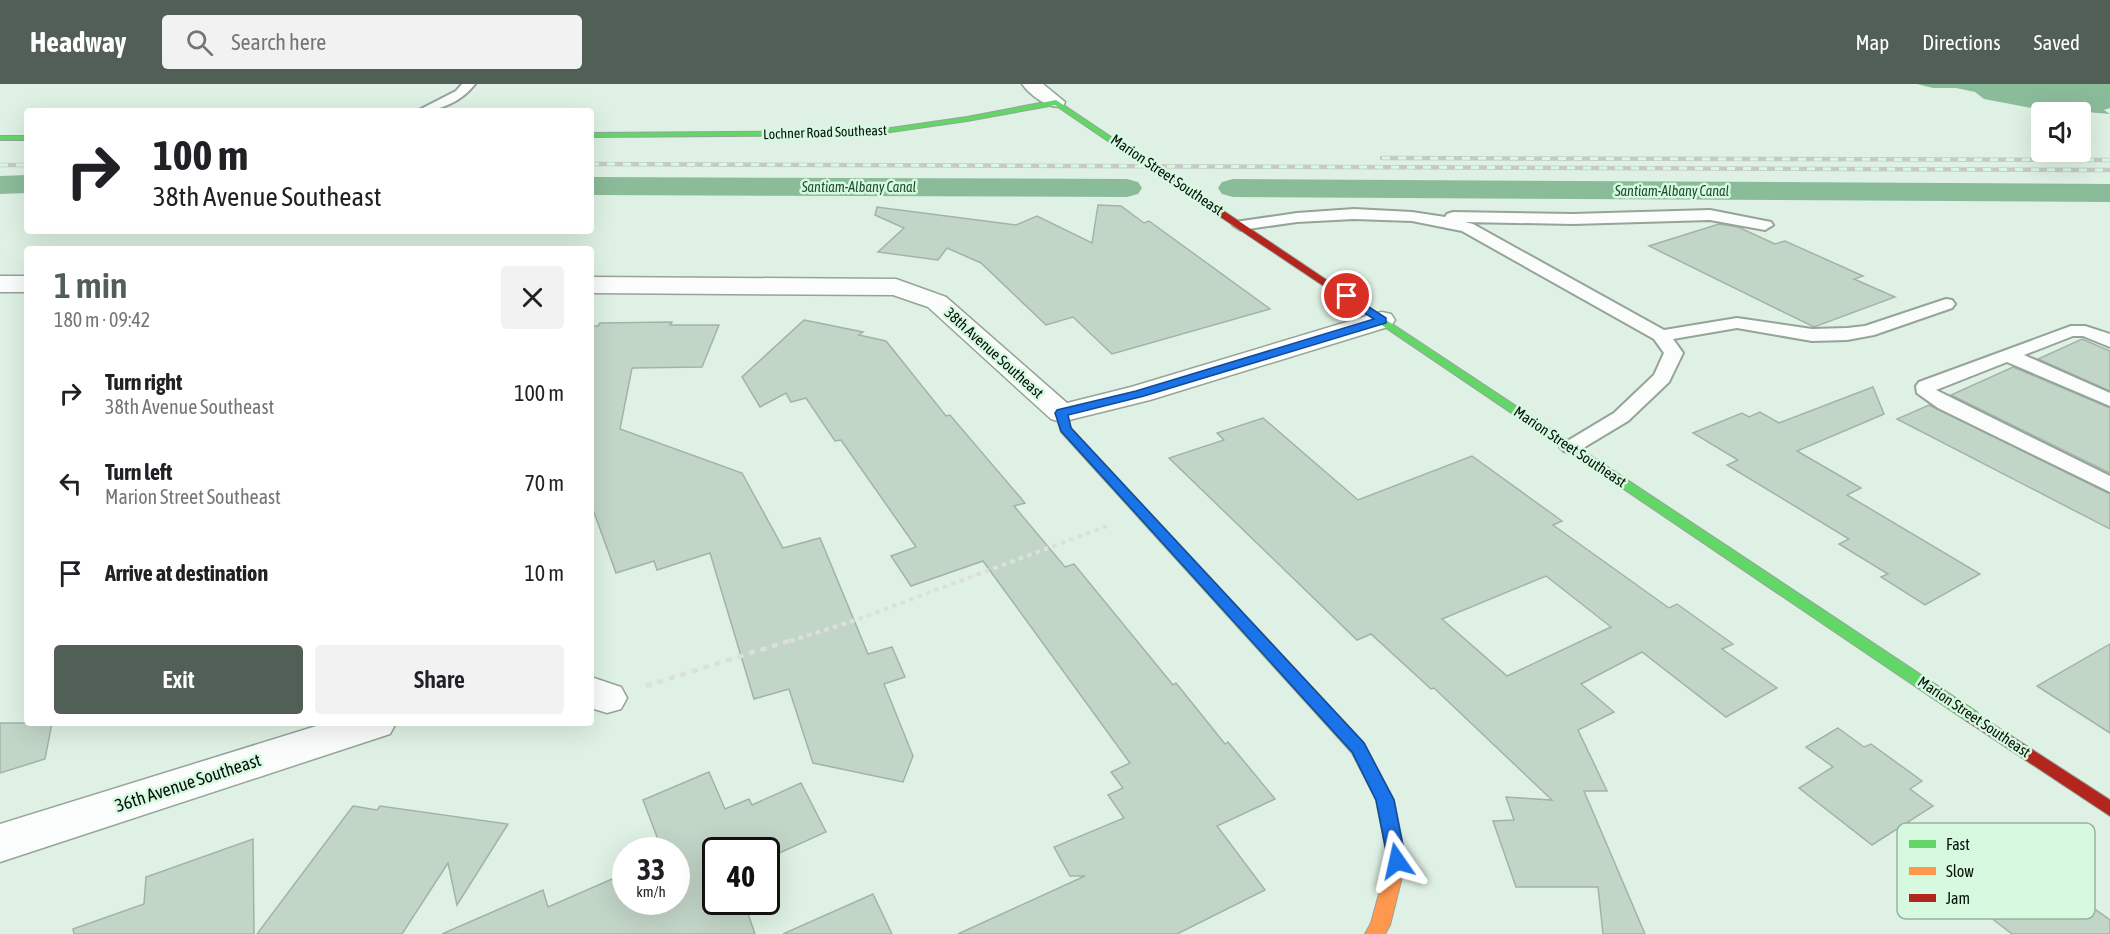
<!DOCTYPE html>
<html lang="en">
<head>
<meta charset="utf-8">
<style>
	body { margin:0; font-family:"Asap Condensed",sans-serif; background:#f2f2f2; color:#202124; height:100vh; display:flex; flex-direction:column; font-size:22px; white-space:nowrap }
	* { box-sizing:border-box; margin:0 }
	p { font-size:20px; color:#757577 }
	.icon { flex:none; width:33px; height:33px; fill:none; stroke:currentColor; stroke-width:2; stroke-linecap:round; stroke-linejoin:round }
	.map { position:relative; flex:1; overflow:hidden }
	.details { position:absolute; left:24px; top:162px; width:570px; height:480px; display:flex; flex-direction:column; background:#fff; border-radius:6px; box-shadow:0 6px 24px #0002 }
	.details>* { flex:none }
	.banner { position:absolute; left:24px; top:24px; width:570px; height:126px; border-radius:6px; box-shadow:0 6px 24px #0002; background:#fff; color:#202124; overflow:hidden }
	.controls { position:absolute; left:2031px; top:18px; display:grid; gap:12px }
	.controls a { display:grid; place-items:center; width:60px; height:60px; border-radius:6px; background:#fff; box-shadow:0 6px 24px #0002; font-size:30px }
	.speed { position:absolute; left:612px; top:753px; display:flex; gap:12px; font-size:30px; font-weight:700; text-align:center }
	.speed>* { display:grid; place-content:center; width:78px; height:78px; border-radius:50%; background:#fff; box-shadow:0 6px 24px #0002; line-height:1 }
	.speed small { font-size:15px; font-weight:400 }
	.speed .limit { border:3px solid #111; border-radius:9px; background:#fff; color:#111 }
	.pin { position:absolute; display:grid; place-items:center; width:51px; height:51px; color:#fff; margin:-26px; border:3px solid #fff; border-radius:50%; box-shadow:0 2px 6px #0007 }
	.me { position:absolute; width:66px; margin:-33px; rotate:349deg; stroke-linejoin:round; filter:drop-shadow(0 0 4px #0008) }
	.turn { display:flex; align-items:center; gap:21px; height:126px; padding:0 30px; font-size:27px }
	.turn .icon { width:78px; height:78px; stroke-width:2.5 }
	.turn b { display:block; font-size:42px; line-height:51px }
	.round { display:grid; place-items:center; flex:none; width:63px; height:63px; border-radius:6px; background:#f2f2f2 }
	.headline { display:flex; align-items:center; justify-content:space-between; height:102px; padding:0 30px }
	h1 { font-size:36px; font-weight:600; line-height:45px; color:#515f56 }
	.primary-button { display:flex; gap:12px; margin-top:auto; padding:12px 30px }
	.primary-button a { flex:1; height:69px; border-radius:6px; background:#515f56; color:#fff; font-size:24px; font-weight:600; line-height:69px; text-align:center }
	.primary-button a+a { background:#f2f2f2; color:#202124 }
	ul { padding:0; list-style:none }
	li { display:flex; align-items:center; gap:18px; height:90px; padding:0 30px }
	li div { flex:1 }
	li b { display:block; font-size:22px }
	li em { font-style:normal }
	header { display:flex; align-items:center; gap:36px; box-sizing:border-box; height:84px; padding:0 30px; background:#515f56; color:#fff }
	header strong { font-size:28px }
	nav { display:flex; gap:33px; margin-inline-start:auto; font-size:21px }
	.search { width:420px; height:54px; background:#f2f2f2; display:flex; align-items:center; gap:15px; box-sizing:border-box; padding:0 21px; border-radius:6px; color:#757577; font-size:22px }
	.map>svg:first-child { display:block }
</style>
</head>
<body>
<header>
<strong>Headway</strong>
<div class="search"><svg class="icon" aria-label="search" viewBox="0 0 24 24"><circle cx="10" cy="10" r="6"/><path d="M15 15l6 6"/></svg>Search here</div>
<nav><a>Map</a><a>Directions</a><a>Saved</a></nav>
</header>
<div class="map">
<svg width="2110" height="850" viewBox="0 0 2110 850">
	<rect width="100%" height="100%" fill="#dff1e4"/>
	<!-- water -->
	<polygon fill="#8bbc9a" points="1917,0 2110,0 2110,24 2104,26 2110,30 2052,25 2047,27 1984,15 1975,8 1956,4 1933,4"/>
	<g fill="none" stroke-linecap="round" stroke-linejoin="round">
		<!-- canal -->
		<g fill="#8bbc9a" fill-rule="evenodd">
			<polygon points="27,91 27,109 0,110 0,92"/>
			<polygon points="591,93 1127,95 1138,98 1142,104 1138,110 1127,113 591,111"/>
			<polygon points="1233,95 2110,100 2110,118 1233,113 1222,110 1218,104 1222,98"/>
		</g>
	</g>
	<!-- building -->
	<g fill="#c2d6c8" stroke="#a4b2a8" stroke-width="1.5" fill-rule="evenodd">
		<polygon points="1098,121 1121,122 1144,139 1149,137 1270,225 1112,270 1073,233 1046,241 981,179 947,164 938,176 878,168 904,144 875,131 877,123 1016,141 1037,132 1092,159"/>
		<polygon points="1719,140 1738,143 1775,160 1785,157 1863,192 1854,195 1895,213 1814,243 1649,162"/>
		<polygon points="804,236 863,248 859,251 886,257 946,332 950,331 1025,419 1014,422 1065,483 1074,480 1173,601 1176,599 1225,660 1228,658 1275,715 1217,742 1265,806 1177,850 958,850 1085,792 1070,792 1054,763 1124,734 1108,711 1123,704 1111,688 1130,679 983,477 911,502 891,472 916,463 841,356 835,357 806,314 791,318 786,309 760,323 742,293"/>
		<polygon points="672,238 670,241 719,241 702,283 632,284 620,345 742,389 783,464 820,454 868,570 892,563 905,593 884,600 913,672 903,698 813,679 789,605 754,615 710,469 657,486 654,477 616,489 591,420 591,242 598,242 600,239"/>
		<polygon points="2082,255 2110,267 2110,307 2038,275"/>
		<polygon points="2013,283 2110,324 2110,389 1951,311"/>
		<polygon points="1873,303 1884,330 1797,367 1861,404 1847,411 1980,490 1925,521 1881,493 1888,490 1839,460 1849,455 1727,381 1738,376 1693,349 1742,329 1749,333 1760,328 1779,339"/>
		<polygon points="1929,321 2110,410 2110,445 1897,335"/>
		<path d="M1263 334 1358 416 1472 372 1562 437 1553 441 1669 524 1677 520 1733 560 1722 565 1777 604 1726 633 1642 568 1581 600 1614 628 1578 646 1607 707H1584L1645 850H1603L1598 803H1516L1493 737 1514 736 1506 713 1552 716 1434 604 1431 605 1371 550 1357 556 1169 374 1224 356 1217 349ZM1546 492 1611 543 1507 592 1442 535Z"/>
		<polygon points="2110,560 2110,649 2037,602"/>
		<polygon points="0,639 52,639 45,675 0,689"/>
		<polygon points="1838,644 1864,663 1871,660 1922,697 1910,705 1933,722 1872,761 1799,704 1833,683 1806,663"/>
		<polygon points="709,688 725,725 749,715 752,721 801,699 826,748 766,775 766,766 716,766 716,818 744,818 755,850 442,850 543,806 548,823 626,789 626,818 676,818 676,766 662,766 643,716"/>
		<polygon points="353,722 377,726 380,722 508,740 457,821 448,779 402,850 257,850"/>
		<polygon points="253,755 254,850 74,850 73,845 144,820 146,793"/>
		<polygon points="2049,792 2110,836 2110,850 2012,850 1990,833"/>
		<polygon points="873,810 892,850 783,850"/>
	</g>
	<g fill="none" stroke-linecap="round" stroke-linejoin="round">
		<defs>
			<g id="lane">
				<path d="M462 0H475C461 18 440 27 417 27L456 7Z"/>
				<polygon points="1354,125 1412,128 1445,133 1447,130 1453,128 1573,130 1710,126 1771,138 1773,141 1765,146 1710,136 1573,140 1465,138 1473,140 1664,246 1737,234 1812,245 1847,244 1865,242 1946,215 1952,216 1955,220 1952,224 1874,251 1847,256 1812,257 1737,244 1673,255 1683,269 1669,298 1628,337 1578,367 1571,369 1564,367 1560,363 1564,359 1614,329 1654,291 1664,269 1654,255 1462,147 1412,137 1354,135 1297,138 1241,146 1233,141 1235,138 1297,129"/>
				<polygon points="2071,242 2085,242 2110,250 2110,263 2083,252 2073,252 2024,271 2110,309 2110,322 2007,278 1936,306 2110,392 2110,408 1938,324 1917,309 1916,302 1919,298"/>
			</g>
			<g id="street">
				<path d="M1022 0H1043L1065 18 1063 22C1049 26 1030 11 1022 0Z"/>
				<rect x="0" y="192" width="27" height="16"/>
				<polygon points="591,193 896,195 946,213 1067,319 1131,303 1373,230 1382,228 1391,230 1395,236 1391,242 1150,316 1061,338 1051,335 928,223 893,211 591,209"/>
				<polygon points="591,593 621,603 627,614 621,625 607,629 591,624"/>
				<polygon points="326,639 396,639 390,650 0,778 0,740"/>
			</g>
			<g id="fast">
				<polygon points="1056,16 1159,85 1152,87 1055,21 967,37 870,51 591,53 591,49 870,47 967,33"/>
				<rect x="0" y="52" width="27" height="4"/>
				<polygon points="1359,218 1977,628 1979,632 1977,636 1971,638 1965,636 1355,223 1354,221"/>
				<polygon points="1061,325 1067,329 1071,344 1364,659 1394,716 1404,767 1401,773 1395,775 1389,773 1386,767 1376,716 1352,669 1061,348 1055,329"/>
			</g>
			<polygon id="slow" points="1395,759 1401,761 1406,777 1390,841 1385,850 1365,850 1371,839 1388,777 1386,767 1389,761"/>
			<g id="jam">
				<polygon points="1155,82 1158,83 1364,221 1359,224 1355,223 1152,87 1151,85"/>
				<polygon points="1971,626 2110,716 2110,732 1965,636 1963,632 1965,628"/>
			</g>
		</defs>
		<!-- lane casing -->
		<use href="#lane" stroke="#95a399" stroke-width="4"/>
		<!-- street casing -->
		<use href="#street" stroke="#95a399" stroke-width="3"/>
		<!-- fast casing -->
		<use href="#fast" stroke="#95a399" stroke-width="2"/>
		<!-- slow casing -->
		<use href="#slow" stroke="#95a399" stroke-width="2"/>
		<!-- jam casing -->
		<use href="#jam" stroke="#95a399" stroke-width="2"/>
		<!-- path-far1 -->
		<polyline stroke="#dbe0dc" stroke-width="4" stroke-dasharray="4.5 4.5" stroke-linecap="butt" points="790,557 856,536 1107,442"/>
		<!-- path -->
		<polyline stroke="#dbe0dc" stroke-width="4.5" stroke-dasharray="6 6" stroke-linecap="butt" points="646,602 795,555"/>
		<!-- lane -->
		<use href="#lane" fill="#fafdfb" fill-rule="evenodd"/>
		<!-- street -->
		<use href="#street" fill="#fafdfb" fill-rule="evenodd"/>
		<!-- fast -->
		<use href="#fast" fill="#63d668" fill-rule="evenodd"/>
		<!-- slow -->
		<use href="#slow" fill="#ff974d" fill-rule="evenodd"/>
		<!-- jam -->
		<use href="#jam" fill="#b3261e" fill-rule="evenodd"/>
		<defs>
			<g id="rail">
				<polyline points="1382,74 2110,76"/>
				<polyline points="591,80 2110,86"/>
				<polyline points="0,81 27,81"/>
			</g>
		</defs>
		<!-- rail casing -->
		<use href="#rail" stroke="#c5cac6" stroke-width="4.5"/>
		<!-- rail -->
		<use href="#rail" stroke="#d7f9e0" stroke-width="3" stroke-dasharray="8" stroke-linecap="butt"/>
	</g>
	<!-- route -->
	<polygon fill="#1a73e8" stroke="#114b97" stroke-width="1.5" points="1347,209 1386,234 1386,239 1144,312 1068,331 1071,344 1364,659 1394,716 1406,777 1404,783 1397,785 1390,783 1388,777 1376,716 1352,668 1061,347 1055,329 1057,326 1136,307 1374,235 1343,215 1343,210"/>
	<g text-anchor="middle" stroke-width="5" stroke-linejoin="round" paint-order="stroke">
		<!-- far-street labels -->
		<g font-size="14" fill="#051109" stroke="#d7f9e0">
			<text transform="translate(825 48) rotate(-2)" y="5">Lochner Road Southeast</text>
		</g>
		<!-- far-water labels -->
		<g font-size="14" font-style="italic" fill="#1b4b2d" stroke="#d7f9e0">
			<text x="859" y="108">Santiam-Albany Canal</text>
			<text x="1672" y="112">Santiam-Albany Canal</text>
		</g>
		<!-- street labels -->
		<g font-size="15" fill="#051109" stroke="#d7f9e0">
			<text transform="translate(1167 91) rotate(34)" y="5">Marion Street Southeast</text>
			<text transform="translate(994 269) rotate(42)" y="5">38th Avenue Southeast</text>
			<text transform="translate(1570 363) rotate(34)" y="5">Marion Street Southeast</text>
			<text transform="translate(1974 633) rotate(34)" y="5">Marion Street Southeast</text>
		</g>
		<!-- near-street labels -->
		<g font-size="18" fill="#051109" stroke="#d7f9e0">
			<text transform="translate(188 699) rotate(-18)" y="6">36th Avenue Southeast</text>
		</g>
	</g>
	<!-- legend -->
	<rect x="1897" y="739" width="198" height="96" rx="9" fill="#d7f9e0" stroke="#98b3a0" stroke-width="1.5"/>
	<rect x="1909" y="756" width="27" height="8" fill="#63d668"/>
	<rect x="1909" y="783" width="27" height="8" fill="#ff974d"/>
	<rect x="1909" y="810" width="27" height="8" fill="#b3261e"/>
	<g font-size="16" fill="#051109">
		<text x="1946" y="766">Fast</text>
		<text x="1946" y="793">Slow</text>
		<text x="1946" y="820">Jam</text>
	</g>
</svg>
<div class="controls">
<a><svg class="icon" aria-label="sound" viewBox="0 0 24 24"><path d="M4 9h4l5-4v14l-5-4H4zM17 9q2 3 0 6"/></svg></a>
</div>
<div class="speed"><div>33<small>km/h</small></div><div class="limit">40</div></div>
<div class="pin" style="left:1347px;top:212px;background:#d93025"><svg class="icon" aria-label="arrive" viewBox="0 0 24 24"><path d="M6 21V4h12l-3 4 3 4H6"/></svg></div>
<svg class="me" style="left:1397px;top:777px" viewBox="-20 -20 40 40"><path d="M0-17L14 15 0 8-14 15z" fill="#1a73e8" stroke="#fff" stroke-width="4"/></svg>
<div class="banner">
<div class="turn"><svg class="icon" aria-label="right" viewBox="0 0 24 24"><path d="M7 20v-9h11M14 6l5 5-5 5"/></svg><div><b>100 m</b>38th Avenue Southeast</div></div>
</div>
<section class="details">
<div class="headline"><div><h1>1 min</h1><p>180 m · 09:42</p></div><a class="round"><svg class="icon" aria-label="close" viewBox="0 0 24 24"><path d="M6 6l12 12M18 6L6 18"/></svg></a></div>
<ul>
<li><svg class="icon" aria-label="right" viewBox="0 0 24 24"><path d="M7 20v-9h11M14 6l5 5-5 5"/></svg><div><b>Turn right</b><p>38th Avenue Southeast</p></div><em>100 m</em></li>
<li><svg class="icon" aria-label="left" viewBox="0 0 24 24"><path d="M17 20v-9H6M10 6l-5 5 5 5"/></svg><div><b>Turn left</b><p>Marion Street Southeast</p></div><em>70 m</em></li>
<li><svg class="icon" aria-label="arrive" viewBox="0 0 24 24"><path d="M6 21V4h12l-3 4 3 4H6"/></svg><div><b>Arrive at destination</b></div><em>10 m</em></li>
</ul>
<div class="primary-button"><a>Exit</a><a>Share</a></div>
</section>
</div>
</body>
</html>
